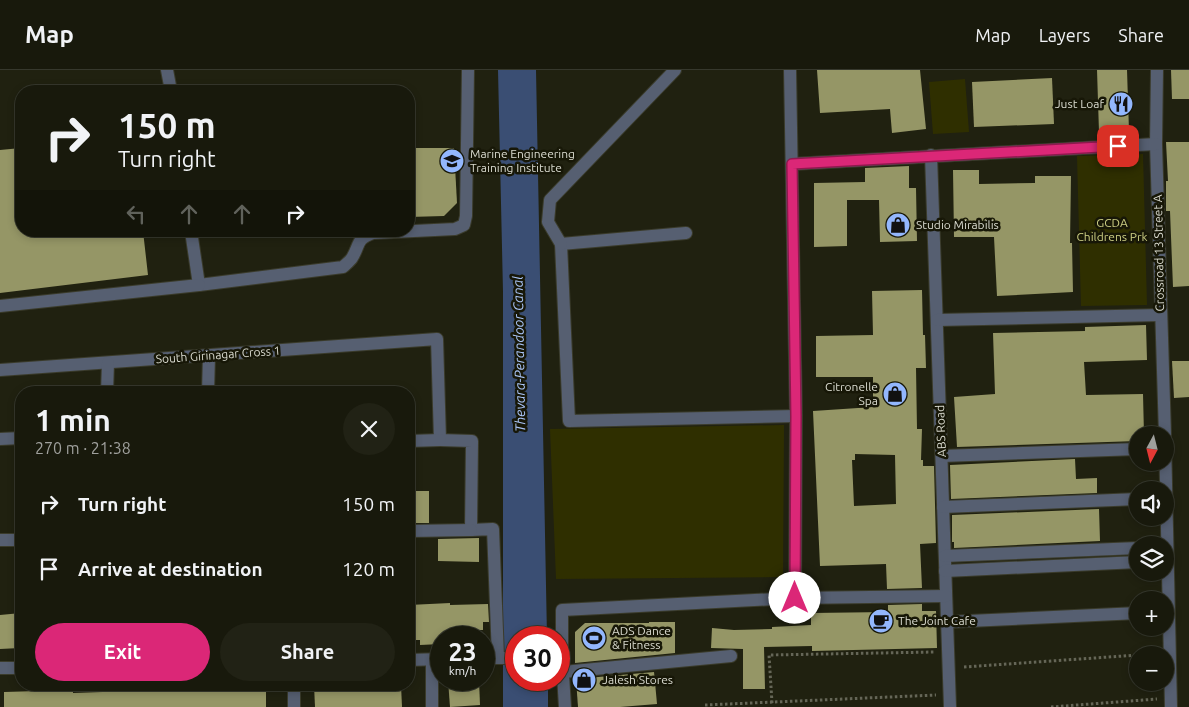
<!DOCTYPE html>
<html lang="en">
<head>
<meta charset="utf-8">
<style>
	body { margin:0; font-family:Ubuntu,sans-serif; background:#212215; color:#f1f3f6; height:100vh; display:flex; flex-direction:column; font-size:19px; white-space:nowrap }
	* { box-sizing:border-box; margin:0 }
	p { font-size:16px; color:#9fa09d }
	.icon { flex:none; width:28px; height:28px; fill:none; stroke:currentColor; stroke-width:2; stroke-linecap:round; stroke-linejoin:round }
	.map { position:relative; flex:1; overflow:hidden }
	.sheet { position:absolute; left:15px; top:316px; width:400px; height:305px; display:flex; flex-direction:column; background:#18190c; border-radius:20px; box-shadow:0 2px 8px #0003,0 0 0 1px #36382d }
	.sheet>* { flex:none }
	.banner { position:absolute; left:15px; top:15px; width:400px; height:152px; border-radius:20px; box-shadow:0 2px 8px #0003,0 0 0 1px #36382d; background:#18190c; color:#f1f3f6; overflow:hidden }
	.needle { width:32px; rotate:187deg }
	.tools { position:absolute; left:1129px; top:356px; display:grid; gap:10px }
	.tools a { display:grid; place-items:center; width:45px; height:45px; border-radius:50%; background:#18190c; box-shadow:0 2px 8px #0003,0 0 0 1px #36382d; font-size:25px }
	.speed { position:absolute; left:430px; top:556px; display:flex; gap:10px; font-size:25px; font-weight:700; text-align:center }
	.speed>* { display:grid; place-content:center; width:65px; height:65px; border-radius:50%; background:#18190c; box-shadow:0 2px 8px #0003,0 0 0 1px #36382d; line-height:1 }
	.speed small { font-size:12px; font-weight:400 }
	.speed .limit { border:8px solid #d22; background:#fff; color:#111 }
	.pin { position:absolute; display:grid; place-items:center; width:42px; height:42px; color:#fff; margin:-21px; border-radius:10px; box-shadow:0 2px 8px #0006 }
	.me { position:absolute; width:55px; margin:-28px; rotate:0deg; stroke-linejoin:round; filter:drop-shadow(0 0 4px #0008) }
	.turn { display:flex; align-items:center; gap:18px; height:105px; padding:0 20px; font-size:22px }
	.turn .icon { width:65px; height:65px; stroke-width:2.5 }
	.turn b { display:block; font-size:35px; line-height:42px }
	.lanes { display:flex; align-items:center; height:48px; padding:0 20px; background:#0003; justify-content:center; gap:25px; direction:ltr }
	.lanes .off { opacity:.35 }
	.round { display:grid; place-items:center; flex:none; width:52px; height:52px; border-radius:26px; background:#212215 }
	.summary { display:flex; align-items:center; justify-content:space-between; height:85px; padding:0 20px }
	h1 { font-size:30px; font-weight:700; line-height:38px }
	.cta { display:flex; gap:10px; margin-top:auto; padding:10px 20px }
	.cta a { flex:1; height:58px; border-radius:30px; background:#db2777; color:#fff; font-size:20px; font-weight:700; line-height:58px; text-align:center }
	.cta a+a { background:#212215; color:#f1f3f6 }
	ul { padding:0; list-style:none }
	li { display:flex; align-items:center; gap:15px; height:65px; padding:0 20px }
	li div { flex:1 }
	li b { display:block; font-size:19px }
	li em { font-style:normal }
	header { display:flex; align-items:center; gap:30px; box-sizing:border-box; height:70px; padding:0 25px; background:#18190c; border-bottom:1px solid #36382d }
	header strong { font-size:24px }
	nav { display:flex; gap:28px; margin-inline-start:auto; font-size:18px }
	.map>svg:first-child { display:block }
</style>
</head>
<body>
<header>
<strong>Map</strong>
<nav><a>Map</a><a>Layers</a><a>Share</a></nav>
</header>
<div class="map">
<svg width="1189" height="637" viewBox="0 0 1189 637">
	<rect width="100%" height="100%" fill="#202110"/>
	<!-- green -->
	<g fill="#2f2f00">
		<polygon points="965,9 969,62 933,64 929,12"/>
		<polygon points="1143,84 1147,235 1081,236 1077,86"/>
		<polygon points="784,355 783,507 556,509 550,359"/>
	</g>
	<!-- water -->
	<polygon fill="#3a4e73" points="498,0 536,0 547,567 516,568 516,610 548,610 548,637 503,637 503,222"/>
	<!-- building -->
	<g fill="#959666" fill-rule="evenodd">
		<polygon points="817,0 920,0 926,59 892,63 890,39 820,43"/>
		<polygon points="1097,0 1127,0 1129,61 1099,62"/>
		<polygon points="1171,0 1189,0 1189,29 1172,29"/>
		<polygon points="1052,8 1054,54 974,57 972,12"/>
		<polygon points="1166,72 1189,72 1189,216 1173,217 1170,141 1166,141 1166,111 1168,111"/>
		<polygon points="21,78 21,161 143,161 148,205 0,223 0,80"/>
		<polygon points="409,78 454,78 457,133 444,146 409,147"/>
		<polygon points="909,96 909,118 916,118 917,171 880,172 879,130 847,130 847,176 814,177 814,113 865,112 865,98"/>
		<polygon points="953,100 979,100 979,114 1035,113 1035,106 1071,106 1070,173 1072,173 1073,222 997,226 994,167 954,167"/>
		<path d="M922 220 923 265H925L926 298H916L917 359H922L921 390H923V396H934L936 473 920 474 922 518 887 519 886 494 820 496 813 341 873 337V307H816V266L873 265 872 221ZM855 384 895 385 896 434 854 436 852 390H855Z"/>
		<polygon points="1146,255 1147,290 1084,292 1086,325 1143,324 1144,365 1138,365 1138,371 957,377 954,327 995,324 993,263 1085,261 1085,257"/>
		<polygon points="1172,291 1189,291 1189,327 1174,328"/>
		<polygon points="1075,389 1076,409 1097,408 1097,423 951,429 950,395"/>
		<polygon points="411,421 429,421 429,453 410,453"/>
		<polygon points="1099,439 1100,471 954,478 954,472 952,472 952,445"/>
		<polygon points="479,468 479,492 438,491 438,469"/>
		<polygon points="450,533 450,535 488,534 489,552 483,552 483,560 475,560 475,568 441,568 441,574 420,575 420,570 409,570 409,535"/>
		<polygon points="922,534 922,541 936,541 937,578 812,581 812,576 764,577 765,619 743,619 743,579 711,578 712,558 734,560 772,559 772,557 811,555 811,543 888,542 888,535"/>
		<polygon points="21,543 20,578 0,579 0,545"/>
		<polygon points="649,552 675,552 675,583 575,593 575,562 585,553 649,553"/>
		<polygon points="654,602 657,634 620,637 578,637 576,609"/>
		<polygon points="448,610 479,610 480,635 450,637"/>
		<polygon points="240,615 266,615 266,637 4,637 4,622 73,620 73,623 161,620 202,621 202,618 240,618"/>
		<polygon points="314,615 401,615 402,637 315,637"/>
	</g>
	<g fill="none" stroke-linecap="round" stroke-linejoin="round">
		<defs>
			<g id="minor">
				<polyline points="167,0 171,21"/>
				<polyline points="790,0 796,346 795,528"/>
				<polyline points="1157,0 1156,74 1165,365"/>
				<polyline points="931,85 950,637"/>
				<polyline points="792,94 1156,74"/>
				<path d="M191 161 199 215 343 197C346 194 350 191 352 188 361 173 355 170 373 163L455 159 464 155 466 146 468 0"/>
				<polyline points="686,163 561,174 569,351 796,346"/>
				<polyline points="561,174 548,152 550,130 675,0"/>
				<polyline points="0,236 199,215"/>
				<polyline points="937,250 1160,245"/>
				<polyline points="0,300 437,269 440,370 472,371 471,460 493,459 498,587"/>
				<polyline points="107,322 108,293"/>
				<polyline points="208,322 209,286"/>
				<polyline points="0,369 21,368"/>
				<polyline points="1165,369 1171,637"/>
				<polyline points="409,371 440,370"/>
				<polyline points="942,386 1138,379"/>
				<polyline points="943,437 1138,429"/>
				<polyline points="409,461 471,460"/>
				<polyline points="0,470 21,470"/>
				<polyline points="945,486 1138,478"/>
				<polyline points="945,501 1138,492"/>
				<polyline points="947,552 1138,543"/>
				<polyline points="484,588 516,588"/>
				<polyline points="409,590 441,589"/>
				<polyline points="432,590 432,637"/>
				<polyline points="0,598 21,598"/>
				<polyline points="563,602 731,586"/>
				<polyline points="294,615 294,637"/>
				<polyline points="565,637 562,589 562,540 795,528 946,526"/>
			</g>
		</defs>
		<!-- minor casing -->
		<use href="#minor" stroke="#3a3b2b" stroke-width="14"/>
		<!-- path -->
		<g stroke="#656657" stroke-width="3" stroke-dasharray="2.5 2.5" stroke-linecap="butt">
			<polyline points="1139,585 1155,584"/>
			<polyline points="964,597 1138,585"/>
			<polyline points="772,633 769,585 935,582"/>
			<polyline points="705,635 936,625"/>
			<polyline points="1051,637 1157,629"/>
		</g>
		<!-- minor -->
		<use href="#minor" stroke="#565f71" stroke-width="12"/>
	</g>
	<g fill="none" stroke-linecap="round" stroke-linejoin="round">
		<defs>
			<polyline id="route" points="795,528 796,346 792,94 1118,76"/>
		</defs>
		<!-- route casing -->
		<use href="#route" stroke="#8e194d" stroke-width="12"/>
		<!-- route -->
		<use href="#route" stroke="#db2777" stroke-width="9"/>
	</g>
	<!-- icons -->
	<defs>
		<symbol id="restaurant-disc" viewBox="-11 -11 22 22"><circle r="9.5" fill="#93b7fd" stroke="#171707"/><path d="M-5-6h1v4h1v-4h1v4h1v-4h1v5L-1.5 .5V6h-2V.5L-5-1ZM5-6V6H3V1.5H1.5Q1.5-4 5-6Z" fill="#111"/></symbol>
		<symbol id="university-disc" viewBox="-11 -11 22 22"><circle r="9.5" fill="#93b7fd" stroke="#171707"/><path d="M0-5L7-2L0 1L-7-2ZM-4 1L0 2.5L4 1V4Q0 6-4 4Z" fill="#111"/></symbol>
		<symbol id="shop-disc" viewBox="-11 -11 22 22"><circle r="9.5" fill="#93b7fd" stroke="#171707"/><path d="M-5-2.5h2.3a2.7 3.5 0 0 1 5.4 0H5L5.5 6h-11ZM-1.5-2.5h3a1.5 2.3 0 0 0-3 0Z" fill="#111"/></symbol>
		<symbol id="cafe-disc" viewBox="-11 -11 22 22"><circle r="9.5" fill="#93b7fd" stroke="#171707"/><path d="M-5.5-4.5H6V0H3Q3 3.5 0 3.5H-2.5Q-5.5 3.5-5.5 0ZM3-3.2v2h1.7v-2ZM-6 4.5H4V6H-6Z" fill="#111"/></symbol>
		<symbol id="stadium-disc" viewBox="-11 -11 22 22"><circle r="9.5" fill="#93b7fd" stroke="#171707"/><path d="M0-5a6.5 5 0 1 0 0 10a6.5 5 0 1 0 0-10ZM-3.5-1.8h7v3.6h-7Z" fill="#111"/></symbol>
	</defs>
	<g fill-rule="evenodd">
		<use href="#restaurant-disc" x="1107" y="20" width="28" height="28"/>
		<use href="#university-disc" x="438" y="77" width="28" height="28"/>
		<use href="#shop-disc" x="884" y="141" width="28" height="28"/>
		<use href="#shop-disc" x="881" y="310" width="28" height="28"/>
		<use href="#cafe-disc" x="867" y="537" width="28" height="28"/>
		<use href="#stadium-disc" x="580" y="554" width="28" height="28"/>
		<use href="#shop-disc" x="570" y="596" width="28" height="28"/>
	</g>
	<g text-anchor="middle" stroke-width="5" stroke-linejoin="round" paint-order="stroke">
		<!-- poi labels -->
		<g font-size="12" fill="#dadbd0" stroke="#171707" text-anchor="start">
			<text x="1104" y="38" text-anchor="end">Just Loaf</text>
			<text x="470" y="88">Marine Engineering<tspan x="470" dy="14">Training Institute</tspan></text>
			<text x="916" y="159">Studio Mirabilis</text>
			<text x="878" y="321" text-anchor="end">Citronelle<tspan x="878" dy="14">Spa</tspan></text>
			<text x="898" y="555">The Joint Cafe</text>
			<text x="612" y="565">ADS Dance<tspan x="612" dy="14">&amp; Fitness</tspan></text>
			<text x="602" y="614">Jalesh Stores</text>
		</g>
		<!-- park labels -->
		<g font-size="12" fill="#cdcf84" stroke="#171707">
			<text x="1112" y="157">GCDA<tspan x="1112" dy="14">Childrens Prk</tspan></text>
		</g>
		<!-- street labels -->
		<g font-size="12" fill="#dadbd0" stroke="#171707">
			<text transform="translate(1159 183) rotate(-91)" y="4">Crossroad 13 Street A</text>
			<text transform="translate(218 285) rotate(-4)" y="4">South Girinagar Cross 1</text>
			<text transform="translate(941 361) rotate(-92)" y="4">ABS Road</text>
		</g>
		<!-- water labels -->
		<g font-size="14" font-style="italic" fill="#a9c4f6" stroke="#171707">
			<text transform="translate(519 284) rotate(-91)" y="5">Thevara-Perandoor Canal</text>
		</g>
	</g>
</svg>
<div class="tools">
<a><svg class="needle" viewBox="-14 -14 28 28"><path d="M0-13l5 13h-10z" fill="#e53935"/><path d="M0 13l5-13h-10z" fill="#9fa09d"/></svg></a>
<a><svg class="icon" aria-label="sound" viewBox="0 0 24 24"><path d="M4 9h4l5-4v14l-5-4H4zM17 9q2 3 0 6"/></svg></a>
<a><svg class="icon" aria-label="layers" viewBox="0 0 24 24"><path d="M12 4l9 5-9 5-9-5zM3 14l9 5 9-5"/></svg></a>
<a>+</a>
<a>−</a>
</div>
<div class="speed"><div>23<small>km/h</small></div><div class="limit">30</div></div>
<div class="pin" style="left:1118px;top:76px;background:#d93025"><svg class="icon" aria-label="arrive" viewBox="0 0 24 24"><path d="M6 21V4h12l-3 4 3 4H6"/></svg></div>
<svg class="me" style="left:795px;top:528px" viewBox="-20 -20 40 40"><circle r="19" fill="#fff"/><path d="M0-13L10 11 0 6-10 11z" fill="#db2777"/></svg>
<div class="banner">
<div class="turn"><svg class="icon" aria-label="right" viewBox="0 0 24 24"><path d="M7 20v-9h11M14 6l5 5-5 5"/></svg><div><b>150 m</b>Turn right</div></div>
<div class="lanes"><svg class="icon off" aria-label="left" viewBox="0 0 24 24"><path d="M17 20v-9H6M10 6l-5 5 5 5"/></svg><svg class="icon off" aria-label="ahead" viewBox="0 0 24 24"><path d="M12 20V5M6 11l6-6 6 6"/></svg><svg class="icon off" aria-label="ahead" viewBox="0 0 24 24"><path d="M12 20V5M6 11l6-6 6 6"/></svg><svg class="icon" aria-label="right" viewBox="0 0 24 24"><path d="M7 20v-9h11M14 6l5 5-5 5"/></svg></div>
</div>
<section class="sheet">
<div class="summary"><div><h1>1 min</h1><p>270 m · 21:38</p></div><a class="round"><svg class="icon" aria-label="close" viewBox="0 0 24 24"><path d="M6 6l12 12M18 6L6 18"/></svg></a></div>
<ul>
<li><svg class="icon" aria-label="right" viewBox="0 0 24 24"><path d="M7 20v-9h11M14 6l5 5-5 5"/></svg><div><b>Turn right</b></div><em>150 m</em></li>
<li><svg class="icon" aria-label="arrive" viewBox="0 0 24 24"><path d="M6 21V4h12l-3 4 3 4H6"/></svg><div><b>Arrive at destination</b></div><em>120 m</em></li>
</ul>
<div class="cta"><a>Exit</a><a>Share</a></div>
</section>
</div>
</body>
</html>
